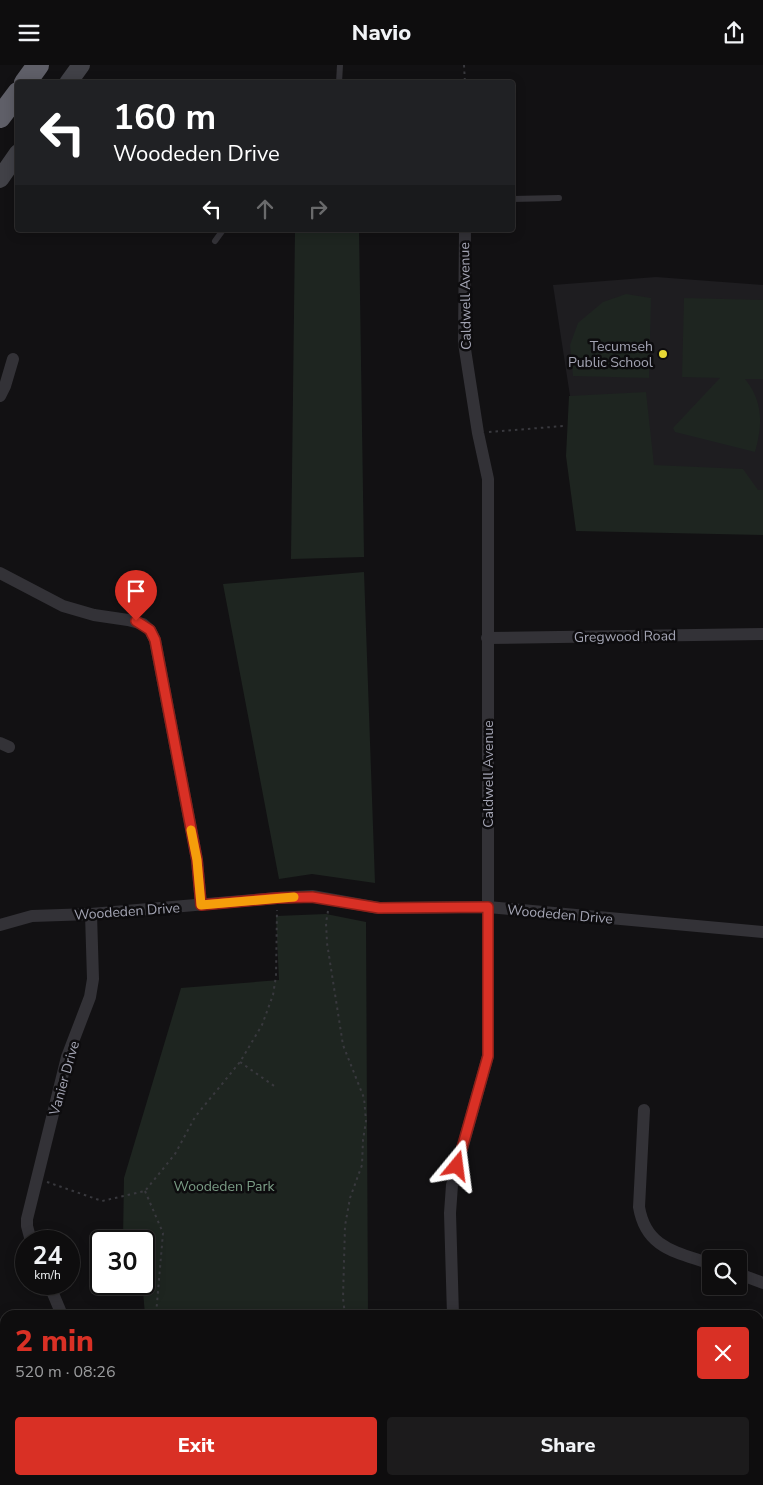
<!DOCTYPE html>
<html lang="en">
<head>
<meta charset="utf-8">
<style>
	body { margin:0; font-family:"Nunito Sans",sans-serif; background:#1c1b1c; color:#f1f3f6; height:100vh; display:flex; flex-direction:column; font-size:19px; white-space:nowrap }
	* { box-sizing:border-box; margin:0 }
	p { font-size:16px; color:#9b9c9e }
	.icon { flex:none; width:28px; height:28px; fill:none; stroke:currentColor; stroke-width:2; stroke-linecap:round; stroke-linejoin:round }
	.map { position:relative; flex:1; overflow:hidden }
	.panel { position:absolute; left:0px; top:1245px; width:764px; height:175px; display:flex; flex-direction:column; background:#0e0d0e; border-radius:15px 15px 0 0; box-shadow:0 2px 12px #0003,0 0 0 1px #2e2d2e }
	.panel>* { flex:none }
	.guide { position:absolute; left:15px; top:15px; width:500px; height:152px; border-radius:5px; box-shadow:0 2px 12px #0003,0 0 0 1px #2e2d2e; background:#202124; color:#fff; overflow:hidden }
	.controls { position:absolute; left:702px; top:1185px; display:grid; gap:10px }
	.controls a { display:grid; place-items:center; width:45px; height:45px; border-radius:5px; background:#0e0d0e; box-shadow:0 2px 12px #0003,0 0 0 1px #2e2d2e; font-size:25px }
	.speed { position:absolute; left:15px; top:1165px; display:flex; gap:10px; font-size:25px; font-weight:700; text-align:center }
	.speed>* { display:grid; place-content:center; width:65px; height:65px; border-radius:50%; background:#0e0d0e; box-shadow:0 2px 12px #0003,0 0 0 1px #2e2d2e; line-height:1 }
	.speed small { font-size:12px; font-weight:400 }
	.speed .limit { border:2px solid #111; border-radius:8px; background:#fff; color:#111 }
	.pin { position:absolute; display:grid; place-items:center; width:42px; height:42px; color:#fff; margin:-51px -21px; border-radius:50% 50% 50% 0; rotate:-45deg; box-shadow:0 0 5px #0007 }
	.pin .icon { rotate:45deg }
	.me { position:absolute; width:55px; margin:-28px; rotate:16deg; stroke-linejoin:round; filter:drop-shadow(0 0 4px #0008) }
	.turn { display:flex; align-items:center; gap:18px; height:105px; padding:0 15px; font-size:22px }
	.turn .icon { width:65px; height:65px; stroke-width:2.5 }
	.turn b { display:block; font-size:35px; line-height:42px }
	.lanes { display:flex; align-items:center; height:48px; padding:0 15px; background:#0003; justify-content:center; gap:25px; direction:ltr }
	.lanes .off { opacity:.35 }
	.round { display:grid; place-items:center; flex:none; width:52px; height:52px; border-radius:5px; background:#1c1b1c }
	.overview { display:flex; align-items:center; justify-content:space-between; height:85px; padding:0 15px }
	h1 { font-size:30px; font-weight:800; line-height:38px; color:#d93025 }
	.cta { display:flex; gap:10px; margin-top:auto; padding:10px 15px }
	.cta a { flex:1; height:58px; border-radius:5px; background:#d93025; color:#fff; font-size:20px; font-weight:800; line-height:58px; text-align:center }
	.cta a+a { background:#1c1b1c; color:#f1f3f6 }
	header { display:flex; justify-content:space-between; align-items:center; height:65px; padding:0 15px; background:#0e0d0e; font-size:22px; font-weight:800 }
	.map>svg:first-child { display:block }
</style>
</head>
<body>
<header><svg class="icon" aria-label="menu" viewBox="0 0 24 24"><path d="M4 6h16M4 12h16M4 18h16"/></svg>Navio<svg class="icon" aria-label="share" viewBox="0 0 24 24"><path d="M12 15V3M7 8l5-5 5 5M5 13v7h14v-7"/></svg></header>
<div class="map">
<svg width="763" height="1420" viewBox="0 0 763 1420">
	<rect width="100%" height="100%" fill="#121113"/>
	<!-- built -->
	<polygon fill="#1e1d20" points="656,212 763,220 763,441 597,458 574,357 553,220"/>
	<!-- green -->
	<g fill="#1e2520">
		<polygon points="295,165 359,165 364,492 291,494"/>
		<polygon points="626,229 651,233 649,313 573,311 570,280 578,258 603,237"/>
		<path d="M684 233 763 235V314H745C763 336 763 360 755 387L675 367 673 363 720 313 682 312Z"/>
		<polygon points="646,327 654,400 743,404 758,425 763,425 763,470 576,466 566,391 569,331"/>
		<polygon points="364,507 375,818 312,809 279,814 223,519"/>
		<polygon points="326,849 366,857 368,1250 145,1250 143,1226 140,1219 144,1219 144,1176 124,1176 123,1174 124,1113 181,923 279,915 276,851"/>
		<rect x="308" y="1415" width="61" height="5"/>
	</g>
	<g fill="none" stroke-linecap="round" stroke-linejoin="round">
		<!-- path -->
		<g stroke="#39393e" stroke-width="2" stroke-dasharray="2.5 4" stroke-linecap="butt">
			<polyline points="464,0 465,18"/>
			<polyline points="489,367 564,361"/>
			<polyline points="328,846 326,858 327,878 343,980 364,1033 366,1056 363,1075 362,1100 350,1133 345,1161 343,1233 345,1250"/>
			<polyline points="240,997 277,1023"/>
			<polyline points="47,1117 102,1136 145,1126 175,1089 195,1052 240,997 262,960 273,930 276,911 277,845"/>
			<polyline points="145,1126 163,1168 156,1250"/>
			<polyline points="0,1284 5,1282"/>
			<polyline points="346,1420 347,1415"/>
		</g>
		<!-- lane -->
		<g stroke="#333237" stroke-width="6">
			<polyline points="339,18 340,0"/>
			<polyline points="512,134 559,133"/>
			<polyline points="215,176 223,165"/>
		</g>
		<!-- street -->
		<g stroke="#333237" stroke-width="12">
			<polyline points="0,331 5,321 13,294"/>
			<polyline points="0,508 63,541 94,550 128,555 143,559 150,565 155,575 197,795 201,840"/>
			<polyline points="487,573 763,569"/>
			<polyline points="0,678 9,682"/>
			<polyline points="0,860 32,851 91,849 277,833 312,831 379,843 488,842 763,867"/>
			<path d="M644 1045 639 1142C646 1184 677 1187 711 1199"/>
			<polyline points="31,1176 27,1161 27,1154 67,992 90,932 93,914 91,849"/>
			<polyline points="739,1209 763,1218"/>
			<polyline points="49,1219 62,1250"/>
			<polyline points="453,1250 450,1148 452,1120 488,991 488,414 478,368 464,278 465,165"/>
			<polyline points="759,1290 763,1284"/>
			<polyline points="232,1415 232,1420"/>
			<polyline points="466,1415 468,1420"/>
			<polyline points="77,1420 77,1415"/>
		</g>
		<!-- secondary -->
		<g stroke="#414147" stroke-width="18">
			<polyline points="68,18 81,0"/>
			<polyline points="0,114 18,88"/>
		</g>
		<!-- highway -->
		<g stroke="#5f5f68" stroke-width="22">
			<polyline points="25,18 38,0"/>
			<polyline points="0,52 18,28"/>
		</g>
	</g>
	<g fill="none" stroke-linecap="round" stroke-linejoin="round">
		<defs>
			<polyline id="route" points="136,556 150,565 155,575 197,795 201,840 277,833 312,832 379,843 488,842 488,991 457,1101"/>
		</defs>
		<!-- route casing -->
		<use href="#route" stroke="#8d1f18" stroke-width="12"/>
		<!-- route -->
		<use href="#route" stroke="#d93025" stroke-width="9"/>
		<!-- slow -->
		<polyline stroke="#f59e0b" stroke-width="9" points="191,765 197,795 201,840 294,832"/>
	</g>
	<!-- markers -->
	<circle fill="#e7d835" stroke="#0d0c0e" stroke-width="2" cx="663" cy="289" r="5"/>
	<g text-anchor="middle" stroke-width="5" stroke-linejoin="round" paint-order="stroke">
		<!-- street labels -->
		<g font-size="14" fill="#a3a4b3" stroke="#0d0c0e">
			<text transform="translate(465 231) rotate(-91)" y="5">Caldwell Avenue</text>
			<text transform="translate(625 571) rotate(-1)" y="5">Gregwood Road</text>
			<text transform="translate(488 709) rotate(-90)" y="5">Caldwell Avenue</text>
			<text transform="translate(127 846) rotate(-4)" y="5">Woodeden Drive</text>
			<text transform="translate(560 849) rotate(5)" y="5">Woodeden Drive</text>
			<text transform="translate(64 1013) rotate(-74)" y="5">Vanier Drive</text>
		</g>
		<!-- poi labels -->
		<g font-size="14" fill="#a3a4b3" stroke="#0d0c0e" text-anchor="end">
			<text x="653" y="286">Tecumseh<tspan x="653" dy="16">Public School</tspan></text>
		</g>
		<!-- park labels -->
		<g font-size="14" fill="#7b9d86" stroke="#0d0c0e">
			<text x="224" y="1126">Woodeden Park</text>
		</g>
	</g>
</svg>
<div class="controls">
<a><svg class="icon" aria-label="search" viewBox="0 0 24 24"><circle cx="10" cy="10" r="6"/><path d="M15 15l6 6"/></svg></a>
</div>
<div class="speed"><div>24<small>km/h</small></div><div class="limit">30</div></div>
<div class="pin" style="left:136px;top:556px;background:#d93025"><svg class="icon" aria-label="arrive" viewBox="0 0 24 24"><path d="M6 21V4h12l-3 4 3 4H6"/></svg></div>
<svg class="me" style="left:457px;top:1101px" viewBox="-20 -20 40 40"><path d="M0-17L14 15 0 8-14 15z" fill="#d93025" stroke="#fff" stroke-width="4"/></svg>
<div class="guide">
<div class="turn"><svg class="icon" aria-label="left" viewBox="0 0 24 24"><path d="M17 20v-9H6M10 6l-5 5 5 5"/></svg><div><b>160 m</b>Woodeden Drive</div></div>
<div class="lanes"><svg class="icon" aria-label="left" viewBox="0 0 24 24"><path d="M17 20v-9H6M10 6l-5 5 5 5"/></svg><svg class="icon off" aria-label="ahead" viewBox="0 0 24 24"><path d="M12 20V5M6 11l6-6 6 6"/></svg><svg class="icon off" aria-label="right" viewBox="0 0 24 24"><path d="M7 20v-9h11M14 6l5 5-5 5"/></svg></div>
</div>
<section class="panel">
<div class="overview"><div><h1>2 min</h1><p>520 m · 08:26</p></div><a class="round" style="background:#d93025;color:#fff"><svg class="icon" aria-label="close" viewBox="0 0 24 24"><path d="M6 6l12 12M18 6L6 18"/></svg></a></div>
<div class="cta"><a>Exit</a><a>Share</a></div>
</section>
</div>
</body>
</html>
